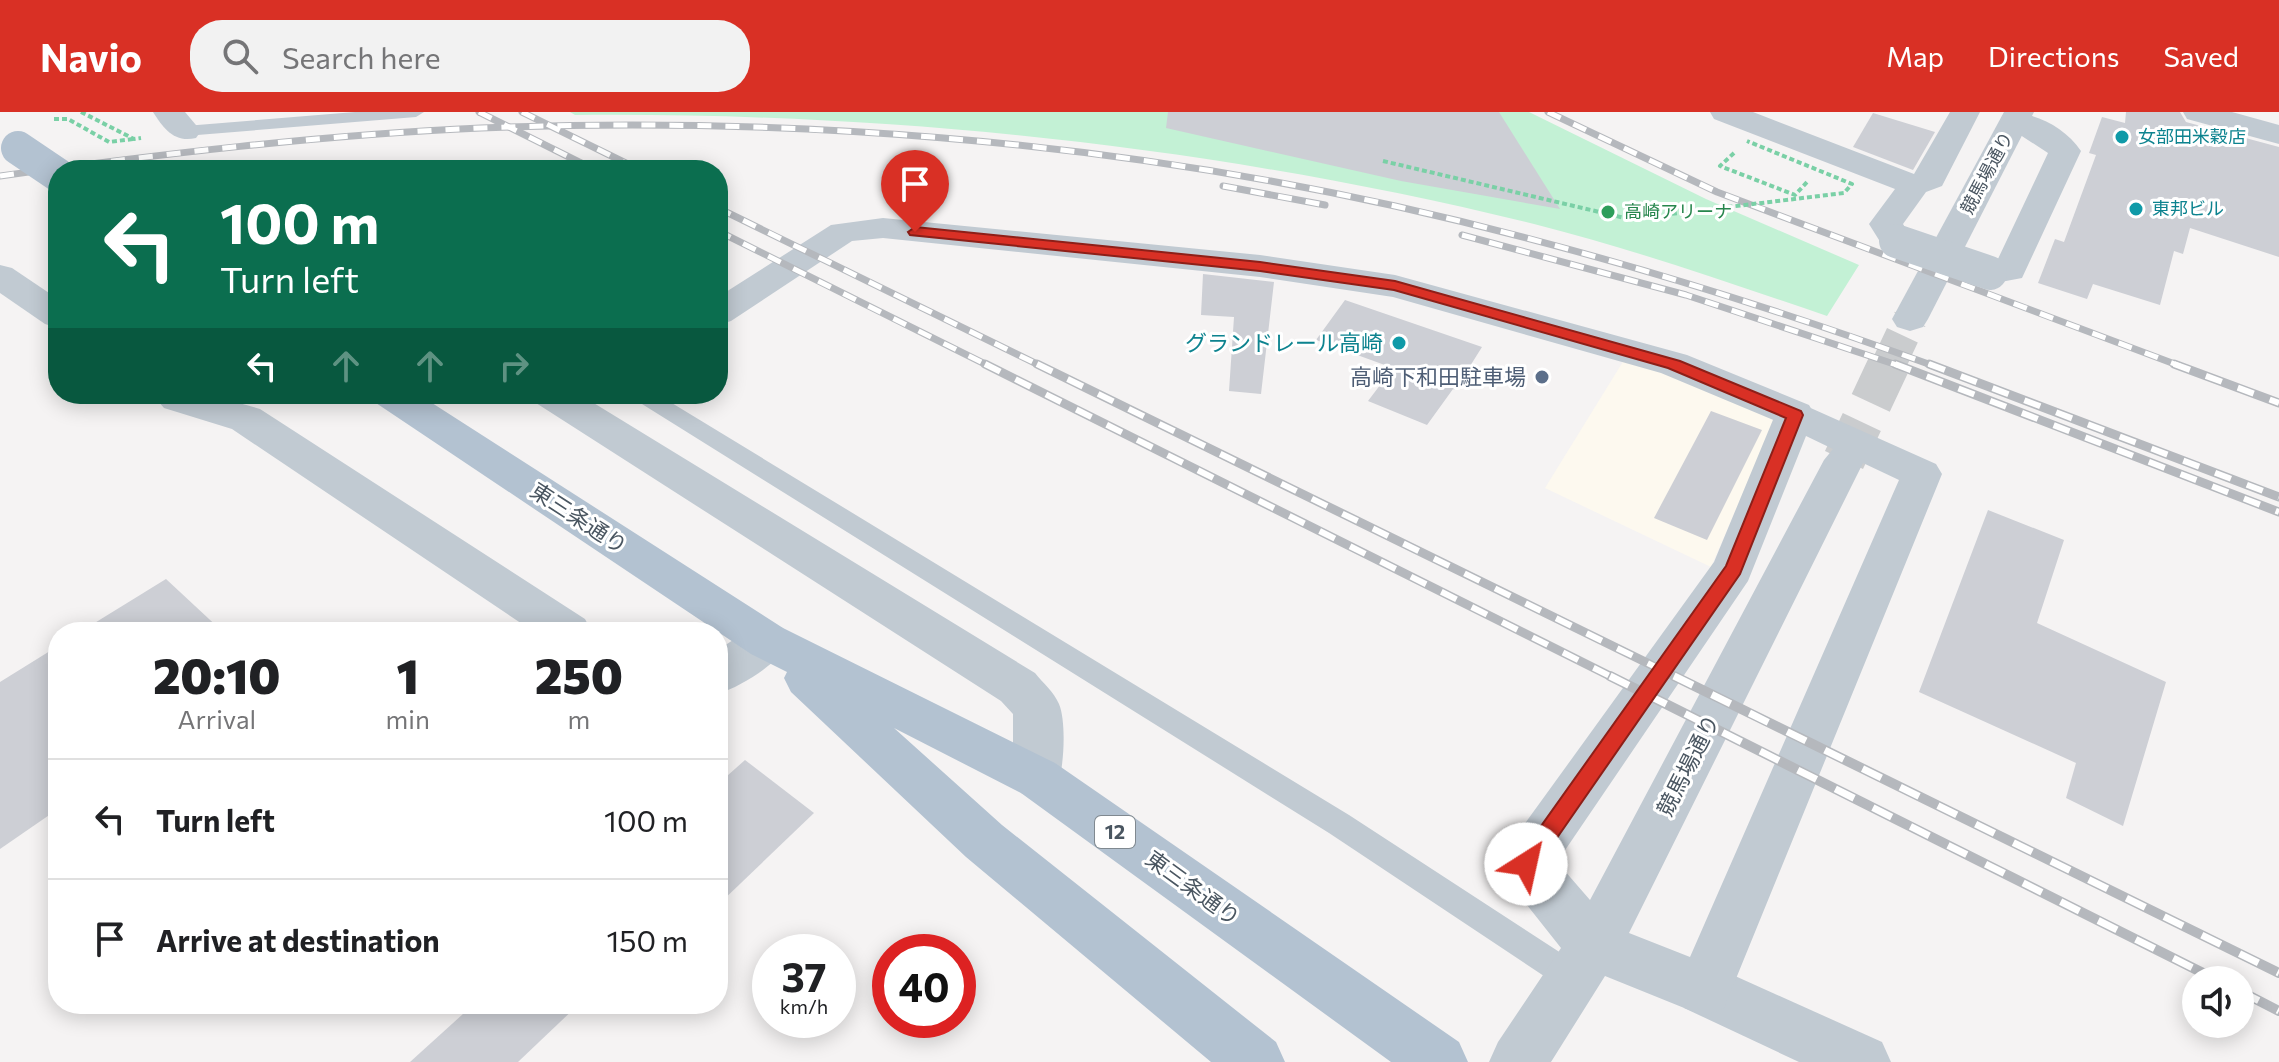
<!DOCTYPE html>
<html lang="en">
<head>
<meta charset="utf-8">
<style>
	body { margin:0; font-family:Commissioner,"Noto Sans JP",sans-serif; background:#f2f2f2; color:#202124; height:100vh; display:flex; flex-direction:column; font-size:30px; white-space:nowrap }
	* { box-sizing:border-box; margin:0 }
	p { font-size:26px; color:#757577 }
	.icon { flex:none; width:44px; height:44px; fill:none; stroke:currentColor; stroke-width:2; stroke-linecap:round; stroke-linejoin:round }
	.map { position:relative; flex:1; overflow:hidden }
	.details { position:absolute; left:48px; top:510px; width:680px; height:392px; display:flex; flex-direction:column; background:#fff; border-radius:32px; box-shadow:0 4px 20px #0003 }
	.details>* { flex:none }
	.banner { position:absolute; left:48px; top:48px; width:680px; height:244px; border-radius:32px; box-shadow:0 4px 20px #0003; background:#0b6e4f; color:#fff; overflow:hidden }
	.fabs { position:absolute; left:2182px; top:854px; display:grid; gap:16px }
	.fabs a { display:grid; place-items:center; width:72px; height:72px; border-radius:50%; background:#fff; box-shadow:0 4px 20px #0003; font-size:40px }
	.speed { position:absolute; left:752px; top:822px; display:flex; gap:16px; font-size:40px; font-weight:700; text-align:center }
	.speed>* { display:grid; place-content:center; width:104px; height:104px; border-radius:50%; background:#fff; box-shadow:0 4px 20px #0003; line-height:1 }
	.speed small { font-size:20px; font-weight:400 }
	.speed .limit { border:12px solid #d22; background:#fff; color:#111 }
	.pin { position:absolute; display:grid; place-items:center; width:68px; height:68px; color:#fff; margin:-82px -34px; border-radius:50% 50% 50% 0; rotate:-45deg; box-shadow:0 0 8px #0007 }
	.pin .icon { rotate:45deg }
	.me { position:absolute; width:88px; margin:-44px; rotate:35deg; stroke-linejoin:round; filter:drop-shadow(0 0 6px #0008) }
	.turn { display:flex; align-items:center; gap:28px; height:168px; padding:0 40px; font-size:36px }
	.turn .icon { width:104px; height:104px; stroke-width:2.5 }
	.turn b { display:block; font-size:56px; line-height:68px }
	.lanes { display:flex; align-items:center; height:76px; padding:0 40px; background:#0003; justify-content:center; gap:40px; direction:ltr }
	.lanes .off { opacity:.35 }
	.eta { display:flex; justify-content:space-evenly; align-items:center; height:136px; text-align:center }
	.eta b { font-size:48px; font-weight:800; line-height:56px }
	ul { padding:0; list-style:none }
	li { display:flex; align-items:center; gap:24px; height:120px; padding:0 40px; border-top:2px solid #e0e0e0 }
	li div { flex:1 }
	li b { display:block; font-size:30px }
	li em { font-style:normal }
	header { display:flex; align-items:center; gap:48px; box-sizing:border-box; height:112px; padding:0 40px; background:#d93025; color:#fff }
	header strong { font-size:38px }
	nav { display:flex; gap:44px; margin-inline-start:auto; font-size:28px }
	.search { width:560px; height:72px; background:#f2f2f2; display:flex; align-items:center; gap:20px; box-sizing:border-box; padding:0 28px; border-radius:32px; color:#757577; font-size:30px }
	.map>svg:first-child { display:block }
</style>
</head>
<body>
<header>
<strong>Navio</strong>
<div class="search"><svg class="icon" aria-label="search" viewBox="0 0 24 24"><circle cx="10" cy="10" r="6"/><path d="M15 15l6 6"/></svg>Search here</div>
<nav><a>Map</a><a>Directions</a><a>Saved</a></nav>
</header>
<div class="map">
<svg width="2279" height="950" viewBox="0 0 2279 950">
	<rect width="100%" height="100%" fill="#f5f3f3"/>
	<!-- commercial -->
	<polygon fill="#fdf9ef" points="1624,248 1669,259 1776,305 1711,455 1545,376"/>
	<!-- green -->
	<path fill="#c3f1d5" d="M570 0H1529L1706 87 1859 153 1827 204C1730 171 1633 137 1534 112 1222 35 895 0 575 3Z"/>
	<!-- building -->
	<g fill="#cdcfd5">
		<polygon points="1168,0 1499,0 1560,97 1401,69 1166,16"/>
		<polygon points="2126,0 2180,0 2186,10 2279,35 2279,145 2190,116 2183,142 2174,139 2160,193 2093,172 2087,187 2038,171 2055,127 2064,130 2096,43 2089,41 2102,5 2125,11"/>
		<polygon points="1873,1 1935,20 1913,58 1853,35"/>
		<polygon points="1203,162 1274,170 1261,282 1229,279 1234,205 1201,203"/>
		<polygon points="1345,188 1482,235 1455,278 1453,277 1427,313 1368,289 1393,256 1316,228"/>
		<polygon points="1711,299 1762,318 1707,428 1654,406"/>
		<polygon points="1988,398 2064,428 2037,511 2166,570 2123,714 2066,686 2076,651 1919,580"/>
		<polygon points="166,467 223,520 80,520"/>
		<polygon points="58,534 58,697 0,737 0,570"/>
		<polygon points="745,648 814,701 718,793 718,672"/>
		<polygon points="474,892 579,892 518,950 410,950"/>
	</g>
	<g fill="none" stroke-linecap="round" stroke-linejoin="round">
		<!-- tertiary-tunnel-far1 -->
		<polyline stroke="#caccce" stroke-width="34" stroke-dasharray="34 17" stroke-linecap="butt" points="1888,254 1910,207"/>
		<!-- tertiary-tunnel -->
		<polyline stroke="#caccce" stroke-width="42" stroke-dasharray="42 21" stroke-linecap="butt" points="1844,348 1889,252"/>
		<!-- path -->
		<g stroke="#7ad0a6" stroke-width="4" stroke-dasharray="5 3" stroke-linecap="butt">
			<polyline points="81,0 134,27 141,26"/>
			<polyline points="54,7 68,7 109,30 133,27"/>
			<polyline points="1734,41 1720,54 1795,83 1808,69"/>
		</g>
		<!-- service -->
		<g fill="#c1cad2" fill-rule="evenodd">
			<polygon points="355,0 424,0 416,5 185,24 176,19 185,14"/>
			<polygon points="630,282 657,282 1349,703 1584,856 1588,866 1584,876 1573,881 1562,876 1329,721 634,287"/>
		</g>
		<!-- minor -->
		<g fill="#c1cad2" fill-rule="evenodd">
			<path d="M153 0H185L201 19 196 26C174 31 164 17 153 0Z"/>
			<polygon points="1710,0 1753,0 1914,62 1950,0 1980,0 1942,74 1926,80 1903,112 1913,129 1908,136 1896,139 1884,136 1869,112 1895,77 1714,7"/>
			<path d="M2005 0C2034 0 2064 14 2081 39L2022 166 1990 172 1978 169 1972 161 1978 153 1997 149 2048 41 2005 13 2001 6Z"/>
			<polygon points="883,106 1260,143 1395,163 1687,243 1809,293 1815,303 1809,313 1795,317 1661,261 1393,185 1260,165 883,126 852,129 731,209 718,213 718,185 831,113"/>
			<path d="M531 282H579L1035 561C1043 571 1054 580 1059 592 1067 611 1064 663 1055 681L1038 688 1021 681 1013 666V602L1001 589 536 291Z"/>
			<polygon points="1704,850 1882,930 1891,950 1799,950 1684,896 1676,877 1684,858"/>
		</g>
		<!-- tertiary -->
		<g fill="#c1cad2" fill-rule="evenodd">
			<polygon points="2004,0 2034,0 1928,207 1923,215 1910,219 1897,215 1892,207"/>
			<polygon points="2183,0 2232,0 2279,13 2279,32 2187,7"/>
			<polygon points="0,153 12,156 58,187 58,216 45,212 0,181"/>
			<polygon points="152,282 207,282 260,297 585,507 592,520 534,520 232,317 164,296"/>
			<path d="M1795 289 1936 352 1942 362 1724 896 1704 904 1605 864 1551 950H1489L1498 930 1561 836 1508 769 1500 752 1508 735 1714 450 1775 303 1781 293ZM1806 324 1833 337 1824 348 1590 788 1557 750 1748 469ZM1863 351 1899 368 1690 845 1629 821Z"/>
			<path d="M767 511 783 516 790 529C777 553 743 573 718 582V538L751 516Z"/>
		</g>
		<!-- primary -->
		<polygon fill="#b3c2d1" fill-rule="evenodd" points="371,282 418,282 783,516 1055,651 1459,930 1468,950 1391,950 1021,681 894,616 1002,713 1276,930 1285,950 1211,950 966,745 791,580 784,566 787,560 751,542 376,291"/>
		<defs>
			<g id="rail-far2">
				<polyline points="479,0 595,58"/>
				<polyline points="522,0 640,58"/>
				<polyline points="1548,0 1717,80 2180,254"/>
				<path d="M0 64C160 42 320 23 481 16 786 4 1097 28 1395 94 1578 135 1758 190 1934 254"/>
				<polyline points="1223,74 1325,93"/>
				<polyline points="718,96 1041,254"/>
				<polyline points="718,119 989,254"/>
				<polyline points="1462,123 1686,183 1900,254"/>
			</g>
			<g id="rail-far1">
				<polyline points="985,252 1614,566"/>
				<polyline points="1037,252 1678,566"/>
				<polyline points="1895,252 2279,400"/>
				<polyline points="1929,252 2279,385"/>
				<polyline points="2174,252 2279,291"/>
			</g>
			<g id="rail">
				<polyline points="1610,564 2217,868"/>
				<polyline points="1674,564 2279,861"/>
				<polyline points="2240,879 2279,899"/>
			</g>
		</defs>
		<!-- rail-far2 casing -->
		<use href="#rail-far2" stroke="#b5b8bd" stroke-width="7"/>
		<!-- rail-far1 casing -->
		<use href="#rail-far1" stroke="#b5b8bd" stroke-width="9"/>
		<!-- rail casing -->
		<use href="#rail" stroke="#b5b8bd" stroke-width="10"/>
		<!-- rail-far2 -->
		<use href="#rail-far2" stroke="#fff" stroke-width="5" stroke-dasharray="14" stroke-linecap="butt"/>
		<!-- rail-far1 -->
		<use href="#rail-far1" stroke="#fff" stroke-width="6" stroke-dasharray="17" stroke-linecap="butt"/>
		<!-- rail -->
		<use href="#rail" stroke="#fff" stroke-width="7" stroke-dasharray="21" stroke-linecap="butt"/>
		<!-- path-bridge -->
		<polyline stroke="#7ad0a6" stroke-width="4" stroke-dasharray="5 3" stroke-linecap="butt" points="1383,49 1629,107 1844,81 1852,72 1747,29"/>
		<!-- minor-bridge -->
		<polyline stroke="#c1cad2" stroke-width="34" points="1896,129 1990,161"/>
		<!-- primary-bridge -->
		<polyline stroke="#b3c2d1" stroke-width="34" points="18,36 58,63"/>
	</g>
	<!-- route -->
	<polygon fill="#d93025" stroke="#8d1f18" stroke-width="2" points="915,115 1260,150 1395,169 1680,249 1801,299 1803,303 1740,462 1534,759 1526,762 1519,759 1516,752 1519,745 1726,454 1786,306 1668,256 1394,178 1260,159 910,123 908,120"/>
	<!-- markers -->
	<g fill="#0f9aa8" stroke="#fff" stroke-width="3">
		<circle cx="2122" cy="25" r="8"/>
		<circle cx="2136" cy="97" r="8"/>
		<circle cx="1399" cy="231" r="8"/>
	</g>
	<circle fill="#2e9e5b" stroke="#fff" stroke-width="3" cx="1608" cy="100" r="8"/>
	<circle fill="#5c6f8a" stroke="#fff" stroke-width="3" cx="1542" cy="265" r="8"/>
	<g text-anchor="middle" stroke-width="6" stroke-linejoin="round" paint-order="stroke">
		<!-- far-culture labels -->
		<g font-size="18" fill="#0d838f" stroke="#fff" text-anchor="start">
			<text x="2138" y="31">女部田米穀店</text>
			<text x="2152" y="103">東邦ビル</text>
		</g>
		<!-- far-street labels -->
		<g font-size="18" fill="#4a5661" stroke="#fff">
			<text transform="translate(1987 61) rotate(-62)" y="6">競馬場通り</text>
		</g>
		<!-- far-leisure labels -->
		<g font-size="18" fill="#27864d" stroke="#fff" text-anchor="start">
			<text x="1624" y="106">高崎アリーナ</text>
		</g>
		<!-- shield labels -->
		<rect fill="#fff" stroke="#808990" stroke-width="2" x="1095" y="704" width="40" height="32" rx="6"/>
		<g font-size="20" font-weight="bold" fill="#4a5661">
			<text x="1115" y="727">12</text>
		</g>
		<!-- culture labels -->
		<g font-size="22" fill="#0d838f" stroke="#fff" text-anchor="end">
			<text x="1383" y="239">グランドレール高崎</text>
		</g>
		<!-- service labels -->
		<g font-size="22" fill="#4e5e75" stroke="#fff" text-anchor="end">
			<text x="1526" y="273">高崎下和田駐車場</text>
		</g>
		<!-- street labels -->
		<g font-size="22" fill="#4a5661" stroke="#fff">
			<text transform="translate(579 406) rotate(33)" y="8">東三条通り</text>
			<text transform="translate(1688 653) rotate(-63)" y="8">競馬場通り</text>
			<text transform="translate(1193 776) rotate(36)" y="8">東三条通り</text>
		</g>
	</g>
</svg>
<div class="fabs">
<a><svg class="icon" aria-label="sound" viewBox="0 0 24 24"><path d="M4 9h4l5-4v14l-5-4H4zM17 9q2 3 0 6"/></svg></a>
</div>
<div class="speed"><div>37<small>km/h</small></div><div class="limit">40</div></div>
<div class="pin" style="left:915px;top:120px;background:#d93025"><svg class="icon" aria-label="arrive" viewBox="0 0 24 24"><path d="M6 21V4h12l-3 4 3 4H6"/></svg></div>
<svg class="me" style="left:1526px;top:752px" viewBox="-20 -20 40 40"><circle r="19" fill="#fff"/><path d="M0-13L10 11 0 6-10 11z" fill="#d93025"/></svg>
<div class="banner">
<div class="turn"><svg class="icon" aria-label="left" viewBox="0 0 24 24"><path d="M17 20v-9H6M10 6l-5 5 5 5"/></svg><div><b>100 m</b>Turn left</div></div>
<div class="lanes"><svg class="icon" aria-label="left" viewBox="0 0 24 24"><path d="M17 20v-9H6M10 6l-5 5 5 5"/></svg><svg class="icon off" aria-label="ahead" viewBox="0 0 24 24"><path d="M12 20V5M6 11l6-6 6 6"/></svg><svg class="icon off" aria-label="ahead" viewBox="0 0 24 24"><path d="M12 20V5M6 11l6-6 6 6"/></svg><svg class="icon off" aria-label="right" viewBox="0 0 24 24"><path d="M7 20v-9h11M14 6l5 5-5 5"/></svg></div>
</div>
<section class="details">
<div class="eta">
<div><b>20:10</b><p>Arrival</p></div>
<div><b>1</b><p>min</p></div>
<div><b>250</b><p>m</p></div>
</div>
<ul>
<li><svg class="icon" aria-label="left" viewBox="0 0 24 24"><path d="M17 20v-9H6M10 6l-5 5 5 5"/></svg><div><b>Turn left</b></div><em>100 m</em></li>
<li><svg class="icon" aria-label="arrive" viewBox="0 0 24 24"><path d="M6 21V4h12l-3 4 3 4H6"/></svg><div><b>Arrive at destination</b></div><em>150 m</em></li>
</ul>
</section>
</div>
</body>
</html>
